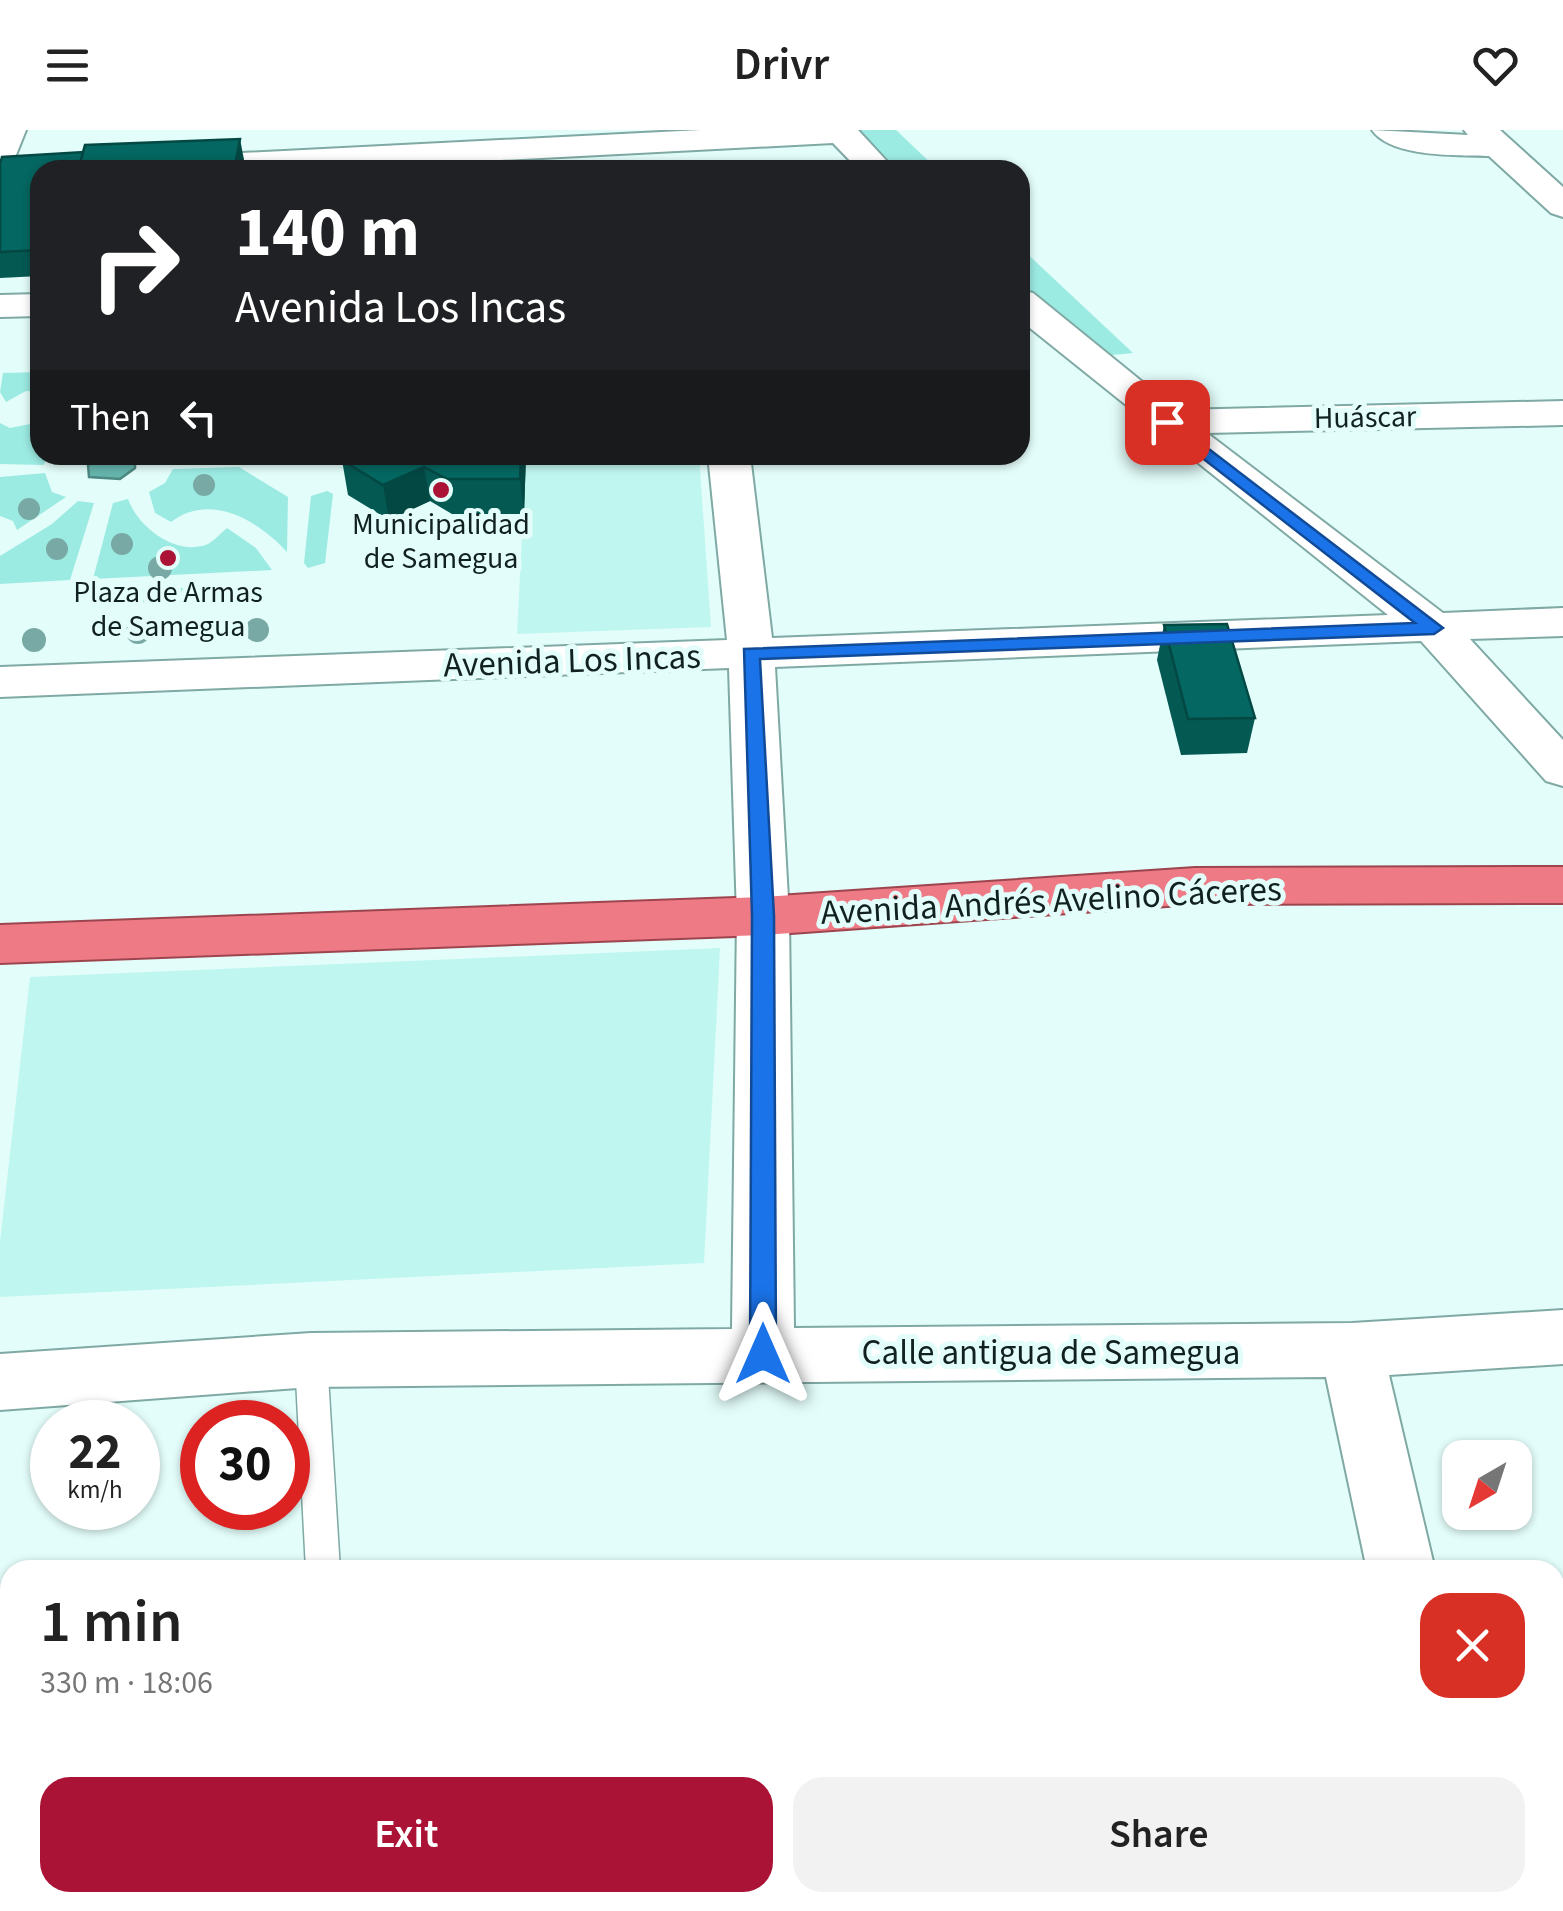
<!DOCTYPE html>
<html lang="en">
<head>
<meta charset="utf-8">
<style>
	body { margin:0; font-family:"Source Sans 3",sans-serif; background:#f2f2f2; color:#222; height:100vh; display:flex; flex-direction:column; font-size:38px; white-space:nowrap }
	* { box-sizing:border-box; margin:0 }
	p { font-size:32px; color:#767676 }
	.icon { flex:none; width:55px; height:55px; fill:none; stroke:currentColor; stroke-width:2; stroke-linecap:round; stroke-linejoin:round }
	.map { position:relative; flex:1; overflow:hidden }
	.drawer { position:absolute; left:0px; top:1430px; width:1565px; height:352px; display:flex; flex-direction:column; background:#fff; border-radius:30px 30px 0 0; box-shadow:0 2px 8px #0004 }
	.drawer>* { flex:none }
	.top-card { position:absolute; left:30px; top:30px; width:1000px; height:305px; border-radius:30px; box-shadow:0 2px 8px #0004; background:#202124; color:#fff; overflow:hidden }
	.needle { width:65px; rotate:219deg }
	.fabs { position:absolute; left:1442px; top:1310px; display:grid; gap:20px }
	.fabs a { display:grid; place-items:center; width:90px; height:90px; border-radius:20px; background:#fff; box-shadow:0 2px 8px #0004; font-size:50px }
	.speed { position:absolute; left:30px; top:1270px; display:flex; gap:20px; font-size:50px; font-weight:700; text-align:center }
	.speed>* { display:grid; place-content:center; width:130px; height:130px; border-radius:50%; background:#fff; box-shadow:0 2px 8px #0004; line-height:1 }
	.speed small { font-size:25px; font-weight:400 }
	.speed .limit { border:15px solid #d22; background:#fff; color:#111 }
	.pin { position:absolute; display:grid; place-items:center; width:85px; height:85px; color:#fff; margin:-42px; border-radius:20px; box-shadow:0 5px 15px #0006 }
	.me { position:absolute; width:110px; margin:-55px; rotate:0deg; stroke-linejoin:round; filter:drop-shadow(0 0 8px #0008) }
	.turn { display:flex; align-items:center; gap:35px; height:210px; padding:0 40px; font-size:45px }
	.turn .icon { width:130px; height:130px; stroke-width:2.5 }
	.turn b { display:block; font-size:70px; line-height:85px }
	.then { display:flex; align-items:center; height:95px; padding:0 40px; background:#0003; gap:20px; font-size:38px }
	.round { display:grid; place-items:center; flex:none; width:105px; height:105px; border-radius:30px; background:#f2f2f2 }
	.head { display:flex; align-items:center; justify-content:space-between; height:170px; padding:0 40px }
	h1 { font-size:60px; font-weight:600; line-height:75px }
	.button { display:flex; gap:20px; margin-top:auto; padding:20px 40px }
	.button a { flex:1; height:115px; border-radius:30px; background:#aa1336; color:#fff; font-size:40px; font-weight:600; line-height:115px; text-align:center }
	.button a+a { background:#f2f2f2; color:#222 }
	header { display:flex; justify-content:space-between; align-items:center; height:130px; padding:0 40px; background:#fff; font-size:45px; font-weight:600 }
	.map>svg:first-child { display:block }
</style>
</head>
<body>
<header><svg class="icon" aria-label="menu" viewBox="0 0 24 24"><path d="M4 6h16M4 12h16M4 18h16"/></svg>Drivr<svg class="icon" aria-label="heart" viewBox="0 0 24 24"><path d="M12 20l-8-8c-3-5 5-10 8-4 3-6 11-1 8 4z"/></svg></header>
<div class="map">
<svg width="1563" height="1781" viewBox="0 0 1563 1781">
	<rect width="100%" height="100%" fill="#e3fdfa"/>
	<!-- built -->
	<g fill="#c0f6f0">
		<polygon points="526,325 699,325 711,497 517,504"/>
		<polygon points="720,818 704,1133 0,1167 0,1112 30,847"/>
	</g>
	<!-- green -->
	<g fill="#9cebe3">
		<polygon points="858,0 896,0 938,40 896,40"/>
		<polygon points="1020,117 1133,223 1102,226 1020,152"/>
		<polygon points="40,242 40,262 26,261 6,272 0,262 3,243"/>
		<polygon points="40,292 40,325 51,325 43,335 0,334 0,293 10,298"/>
		<path d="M239 337 288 367 287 422C258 390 210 362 171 392L155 383 149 362 165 353 173 339Z"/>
		<polygon points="45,343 52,362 66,367 17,400 13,391 0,386 0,347"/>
		<polygon points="327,361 333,364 325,433 308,438 304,433 311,366"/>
		<path d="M128 369C138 397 176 427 208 414 214 411 222 402 227 398L256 418 272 440 93 449 113 373Z"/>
		<polygon points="78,371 94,373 70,450 0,454 0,426 52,394"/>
		<polygon points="227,456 225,468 113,474 96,471 92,462"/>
	</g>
	<!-- water -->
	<polygon fill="#65b5ad" stroke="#4c8982" stroke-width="2.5" points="105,325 126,325 135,333 135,338 120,349 89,347 88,335"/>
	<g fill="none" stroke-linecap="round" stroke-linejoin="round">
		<defs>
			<g id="service">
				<polygon points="311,1216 322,1220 327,1230 340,1440 306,1440 295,1230 300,1220"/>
				<rect x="322" y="1772" width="38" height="9"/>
			</g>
			<g id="minor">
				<polygon points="0,0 26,0 12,35 0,38"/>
				<polygon points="701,0 858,0 895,40 859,40 833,13 306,40 85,40 90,33 102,30"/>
				<path d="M1372 0 1468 5 1464 0H1500L1563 57V87L1551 83 1489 26C1459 25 1391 28 1372 0Z"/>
				<polygon points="1020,160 1033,163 1177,280 1563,271 1563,295 1207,303 1443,483 1563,478 1563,506 1470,509 1563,610 1563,656 1546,651 1421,511 775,537 789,786 794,1198 1352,1193 1563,1180 1563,1234 1389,1245 1435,1440 1367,1440 1326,1247 311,1257 0,1280 0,1224 311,1203 732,1199 737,786 729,538 0,567 0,537 727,510 708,325 750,325 772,508 1388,485 1020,190"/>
				<polygon points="40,164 40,186 0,187 0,165"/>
				<polygon points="1555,1688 1563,1692 1563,1769 1555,1765"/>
			</g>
			<polygon id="trunk" points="1563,737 1563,773 1195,774 763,805 0,833 0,795 763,767 1195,738"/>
		</defs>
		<!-- service casing -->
		<use href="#service" stroke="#7fa9a4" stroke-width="3"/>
		<!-- minor casing -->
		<use href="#minor" stroke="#7fa9a4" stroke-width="4"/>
		<!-- trunk casing -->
		<use href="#trunk" stroke="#9d454e" stroke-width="4"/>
		<!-- service -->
		<use href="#service" fill="#fff" fill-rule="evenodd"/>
		<!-- minor -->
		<use href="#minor" fill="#fff" fill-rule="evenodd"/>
		<!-- trunk -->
		<use href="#trunk" fill="#ee7a86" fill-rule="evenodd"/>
	</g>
	<!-- trees -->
	<g fill="#79a9a4">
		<circle cx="204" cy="355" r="11"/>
		<circle cx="29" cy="379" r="11"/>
		<circle cx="122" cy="414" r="11"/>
		<circle cx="57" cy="419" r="11"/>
		<circle cx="160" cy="438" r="12"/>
		<circle cx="203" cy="500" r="12"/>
		<circle cx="257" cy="500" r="12"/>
		<circle cx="138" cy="502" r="12"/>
		<circle cx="34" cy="510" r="12"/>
	</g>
	<!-- wall -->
	<g fill="#045953">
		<polygon points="240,9 40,40 40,146 0,148 0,34 83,22"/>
		<polygon points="347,325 526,325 524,384 452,384 430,371 389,390 348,365 342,330 347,327"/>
		<polygon points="1164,495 1255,588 1247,623 1181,625 1157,530"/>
	</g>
	<!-- shaded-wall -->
	<g fill="#044844">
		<polygon points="240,9 246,40 234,40"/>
		<polygon points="521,325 526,325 524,384 520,349"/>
		<polygon points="424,337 430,371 389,390 383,355"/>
	</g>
	<!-- building -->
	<g fill="#056761" stroke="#044844" stroke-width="2.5">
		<polygon points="240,9 234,40 78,40 85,15"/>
		<polygon points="83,22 78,40 40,40 40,120 0,122 0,34 2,27"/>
		<polygon points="351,325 521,325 520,349 447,349 424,337 383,355 342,330"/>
		<polygon points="1227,494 1255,588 1188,589 1164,495"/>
	</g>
	<!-- route -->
	<polygon fill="#1a73e8" stroke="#114b97" stroke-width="2.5" points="1167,287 1443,498 1434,504 760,529 774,786 776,1224 772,1232 754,1232 750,1224 752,786 744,519 1415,493 1161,296 1159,292"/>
	<!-- markers -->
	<g fill="#aa1336" stroke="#e3fdfa" stroke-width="4">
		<circle cx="441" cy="360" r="10"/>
		<circle cx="168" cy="428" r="10"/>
	</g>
	<g text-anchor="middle" stroke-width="10" stroke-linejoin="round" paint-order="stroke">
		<!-- far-street labels -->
		<g font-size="30" fill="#10211f" stroke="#e3fdfa">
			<text transform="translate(1365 287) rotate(-1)" y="10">Huáscar</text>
		</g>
		<!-- far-poi labels -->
		<g font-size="30" fill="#10211f" stroke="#e3fdfa">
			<text x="441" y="404">Municipalidad<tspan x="441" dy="34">de Samegua</tspan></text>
			<text x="168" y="472">Plaza de Armas<tspan x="168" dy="34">de Samegua</tspan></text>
		</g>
		<!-- street labels -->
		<g font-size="35" fill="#10211f" stroke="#e3fdfa">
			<text transform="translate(572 530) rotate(-2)" y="12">Avenida Los Incas</text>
			<text transform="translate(1051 770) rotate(-3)" y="12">Avenida Andrés Avelino Cáceres</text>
			<text x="1051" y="1234">Calle antigua de Samegua</text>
		</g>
	</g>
</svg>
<div class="fabs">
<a><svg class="needle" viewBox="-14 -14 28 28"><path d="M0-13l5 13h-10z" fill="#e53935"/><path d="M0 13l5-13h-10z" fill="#767676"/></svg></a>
</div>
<div class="speed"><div>22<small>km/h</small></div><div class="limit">30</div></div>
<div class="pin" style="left:1167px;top:292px;background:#d93025"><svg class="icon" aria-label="arrive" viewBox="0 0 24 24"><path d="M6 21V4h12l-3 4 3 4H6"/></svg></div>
<svg class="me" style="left:763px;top:1224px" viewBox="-20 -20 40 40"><path d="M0-17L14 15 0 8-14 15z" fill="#1a73e8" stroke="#fff" stroke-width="4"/></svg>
<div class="top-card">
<div class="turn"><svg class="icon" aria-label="right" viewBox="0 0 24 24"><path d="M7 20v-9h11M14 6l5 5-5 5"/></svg><div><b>140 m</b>Avenida Los Incas</div></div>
<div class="then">Then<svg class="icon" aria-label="left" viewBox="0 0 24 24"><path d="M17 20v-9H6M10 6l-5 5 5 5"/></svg></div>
</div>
<section class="drawer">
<div class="head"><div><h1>1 min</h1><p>330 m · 18:06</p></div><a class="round" style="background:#d93025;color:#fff"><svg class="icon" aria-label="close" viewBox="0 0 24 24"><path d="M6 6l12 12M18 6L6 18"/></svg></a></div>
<div class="button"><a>Exit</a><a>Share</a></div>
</section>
</div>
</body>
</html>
